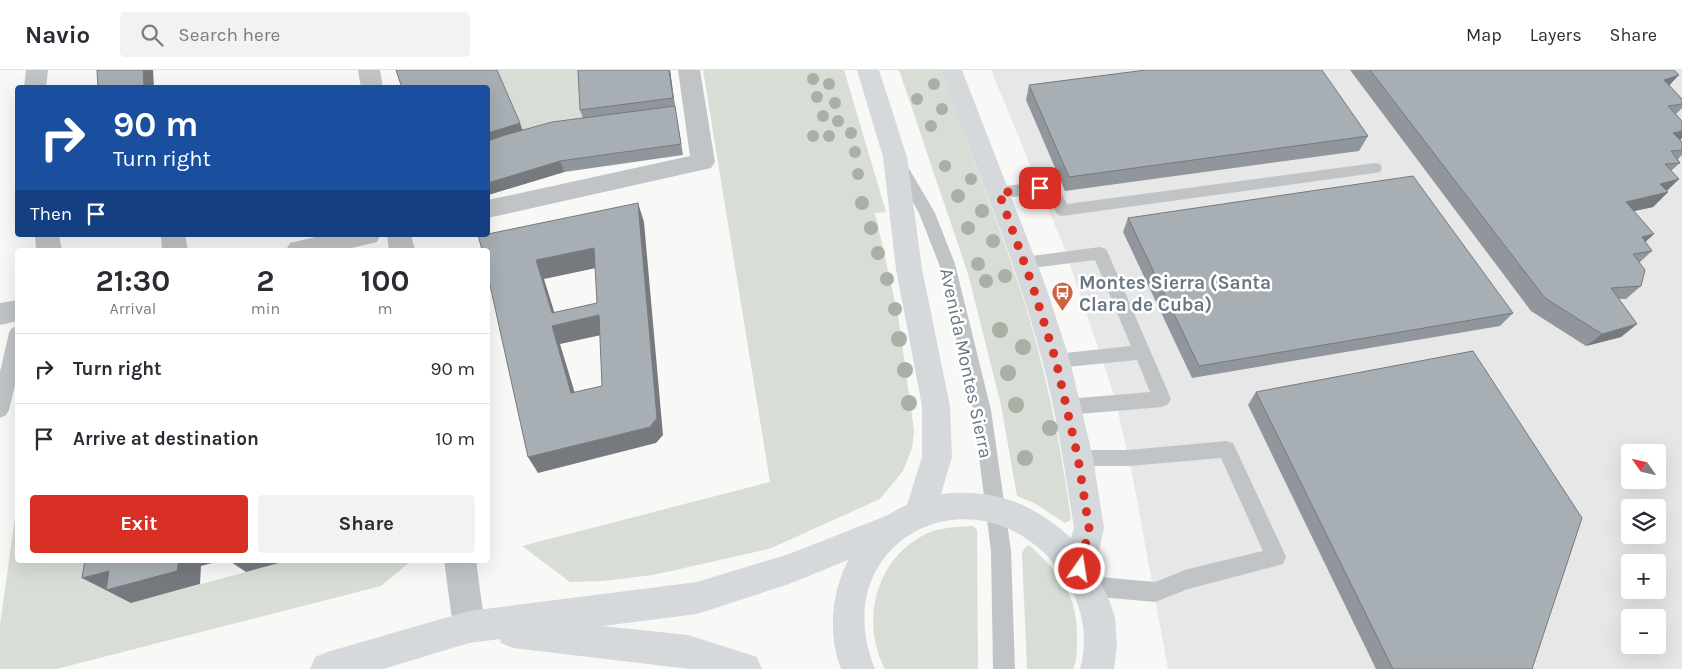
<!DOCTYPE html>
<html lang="en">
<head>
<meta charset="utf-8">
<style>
	body { margin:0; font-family:Karla,sans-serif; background:#f2f2f3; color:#2b2b33; height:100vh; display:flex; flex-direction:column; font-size:19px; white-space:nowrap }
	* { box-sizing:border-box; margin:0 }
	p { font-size:16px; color:#7c7c81 }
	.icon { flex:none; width:28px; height:28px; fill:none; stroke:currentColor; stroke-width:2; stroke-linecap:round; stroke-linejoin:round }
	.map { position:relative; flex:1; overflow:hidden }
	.side { position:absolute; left:15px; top:178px; width:475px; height:315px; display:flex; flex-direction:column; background:#fff; border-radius:5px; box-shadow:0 5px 20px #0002 }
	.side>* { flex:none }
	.hud { position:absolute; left:15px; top:15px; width:475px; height:152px; border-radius:5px; box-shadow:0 5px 20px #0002; background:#1a4fa0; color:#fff; overflow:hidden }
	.needle { width:32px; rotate:304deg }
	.controls { position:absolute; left:1621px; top:374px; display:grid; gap:10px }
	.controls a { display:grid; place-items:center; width:45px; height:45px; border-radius:5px; background:#fff; box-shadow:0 5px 20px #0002; font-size:25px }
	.pin { position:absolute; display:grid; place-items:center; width:42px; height:42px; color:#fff; margin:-21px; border-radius:10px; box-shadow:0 2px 8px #0006 }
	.me { position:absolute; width:55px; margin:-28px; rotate:13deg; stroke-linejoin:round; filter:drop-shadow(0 0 4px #0008) }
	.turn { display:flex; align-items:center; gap:18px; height:105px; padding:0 15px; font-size:22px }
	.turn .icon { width:65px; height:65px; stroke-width:2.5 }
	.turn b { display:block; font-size:35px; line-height:42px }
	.then { display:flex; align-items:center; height:48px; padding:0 15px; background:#0003; gap:10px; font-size:19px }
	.eta { display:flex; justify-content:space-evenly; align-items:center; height:85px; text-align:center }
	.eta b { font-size:30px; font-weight:700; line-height:35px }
	.primary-button { display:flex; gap:10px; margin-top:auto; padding:10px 15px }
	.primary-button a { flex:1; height:58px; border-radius:5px; background:#d93025; color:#fff; font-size:20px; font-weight:700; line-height:58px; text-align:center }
	.primary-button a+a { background:#f2f2f3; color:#2b2b33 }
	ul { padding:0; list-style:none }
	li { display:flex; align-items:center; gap:15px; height:70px; padding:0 15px; border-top:1px solid #e1e1e2 }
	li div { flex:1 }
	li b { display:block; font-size:19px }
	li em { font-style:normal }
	header { display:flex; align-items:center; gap:30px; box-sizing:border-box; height:70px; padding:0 25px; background:#fff; border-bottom:1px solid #e1e1e2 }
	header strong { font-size:24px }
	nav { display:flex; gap:28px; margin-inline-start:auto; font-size:18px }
	.search { width:350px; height:45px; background:#f2f2f3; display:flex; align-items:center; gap:12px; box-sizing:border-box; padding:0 18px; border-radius:5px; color:#7c7c81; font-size:19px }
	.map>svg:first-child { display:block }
</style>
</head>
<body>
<header>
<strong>Navio</strong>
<div class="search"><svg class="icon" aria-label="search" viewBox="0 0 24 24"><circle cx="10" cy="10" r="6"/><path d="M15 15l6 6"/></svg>Search here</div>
<nav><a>Map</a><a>Layers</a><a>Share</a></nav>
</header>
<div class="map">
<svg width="1682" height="599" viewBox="0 0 1682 599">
	<rect width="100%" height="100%" fill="#f8f8f6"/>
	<!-- built -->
	<path fill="#e6e7e6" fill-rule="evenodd" d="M991 0H1682V599H1168L1131 398 1114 325 1064 177ZM1630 382H1658V410H1630ZM1630 438H1658V465H1630ZM1630 492H1658V520H1630ZM1630 548H1658V575H1630Z"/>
	<!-- green -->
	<g fill="#d8ddd6">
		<polygon points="497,0 581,0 584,51 524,64"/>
		<polygon points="703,0 844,0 886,142 875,143 898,245 914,361 912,378 903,401 880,429 769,479 653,505 603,511 570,512 522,476 770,412"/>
		<path d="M899 0H940C968 76 998 151 1023 228 1046 300 1061 375 1071 450L1065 453 1034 433 1017 426 1001 335 968 204Z"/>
		<polygon points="17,433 18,490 112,490 131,533 290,490 411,491 381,516 56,599 0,599 0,555"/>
		<path d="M973 456 977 460 978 599H885C860 550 876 487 928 463 942 457 958 457 973 456Z"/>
		<path d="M1029 475C1061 505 1077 523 1077 568 1077 578 1077 591 1073 599H1027L1022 483 1025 478Z"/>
	</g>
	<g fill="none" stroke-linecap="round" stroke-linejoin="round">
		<!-- lane -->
		<g fill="#c0c4c7" fill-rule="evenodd">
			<polygon points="899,89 904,90 935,143 955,194 991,340 1011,481 1015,599 993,599 991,481 973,340 939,194 919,143 892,94 894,90"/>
			<polygon points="1375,93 1380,94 1382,98 1380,102 1375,103 1062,146 1057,144 1046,122 999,129 994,127 991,123 994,119 999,117 1051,110 1056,112 1067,134"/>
			<polygon points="1100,177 1106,179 1108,183 1171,329 1168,334 1162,337 1067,345 1061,342 1058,337 1061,332 1067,329 1150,322 1137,290 1056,298 1050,296 1047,291 1050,286 1056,284 1131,276 1095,190 1024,199 1018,197 1016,193 1018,189 1024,187"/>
			<polygon points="18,256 18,303 9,340 6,345 0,348 0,302 9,263 12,258"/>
			<polygon points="1226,371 1233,373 1283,480 1286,487 1283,494 1188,519 1155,532 1089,526 1082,523 1079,516 1082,509 1089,506 1155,512 1188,499 1263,481 1221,388 1129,396 1078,396 1071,394 1069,388 1071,382 1078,380 1129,380"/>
		</g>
		<!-- street -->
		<g fill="#c0c4c7" fill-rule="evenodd">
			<polygon points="26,0 48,0 46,18 24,18"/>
			<polygon points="358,0 380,0 383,18 361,18"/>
			<polygon points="678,0 700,0 715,92 711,98 488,148 488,130 690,86"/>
			<polygon points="35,165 59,165 62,180 36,180"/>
			<polygon points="161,165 185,165 188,180 162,180"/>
			<polygon points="324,165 380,165 377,172 343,180 286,180 290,173"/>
			<polygon points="387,165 411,165 415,180 389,180"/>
			<polygon points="18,230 18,251 0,255 0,233"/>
			<polygon points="444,490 476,490 485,557 481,568 469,573 457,568 453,557"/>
		</g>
		<!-- secondary -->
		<polygon fill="#d5d9dc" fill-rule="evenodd" points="896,442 907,446 911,456 907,466 789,514 697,544 603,556 688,565 757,587 762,599 690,599 513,578 501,573 500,569 469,573 383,599 310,599 315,587 327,582 469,541 697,512 789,484"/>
		<!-- primary -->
		<path fill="#d5d9dc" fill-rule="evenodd" d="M857 0H879L907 87 922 199 950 336 952 387 941 424C993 418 1033 433 1071 468L1074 458C1065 402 1057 345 1042 290 1016 191 975 96 940 0H962L1046 217 1070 291 1093 388 1104 458 1095 500 1110 532 1115 548 1117 574 1114 599H1080C1089 566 1082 533 1063 505 981 390 822 469 875 599H841C818 539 845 460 907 435L922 387V336L896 199 883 87Z"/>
	</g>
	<!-- trees -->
	<g fill="#a8b1a6">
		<circle cx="813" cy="9" r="6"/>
		<circle cx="829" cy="14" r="6"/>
		<circle cx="934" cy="14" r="6"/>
		<circle cx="817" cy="27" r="6"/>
		<circle cx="917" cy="29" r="6"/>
		<circle cx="835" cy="33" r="6"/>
		<circle cx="942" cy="39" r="6"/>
		<circle cx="823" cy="46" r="6"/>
		<circle cx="838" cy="51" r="6"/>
		<circle cx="931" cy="56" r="6"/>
		<circle cx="851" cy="63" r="6"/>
		<circle cx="813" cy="66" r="6"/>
		<circle cx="829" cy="66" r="6"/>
		<circle cx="855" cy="82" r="6"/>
		<circle cx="945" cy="96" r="6"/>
		<circle cx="858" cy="104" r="6"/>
		<circle cx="971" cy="109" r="6"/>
		<circle cx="958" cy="126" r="7"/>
		<circle cx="862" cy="133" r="7"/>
		<circle cx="982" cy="141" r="7"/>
		<circle cx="871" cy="158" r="7"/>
		<circle cx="968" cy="158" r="7"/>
		<circle cx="993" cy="171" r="7"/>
		<circle cx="878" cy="183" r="7"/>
		<circle cx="978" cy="194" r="7"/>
		<circle cx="1005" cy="206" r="7"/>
		<circle cx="887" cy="209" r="7"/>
		<circle cx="986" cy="211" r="7"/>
		<circle cx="895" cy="239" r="7"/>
		<circle cx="1000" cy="260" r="8"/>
		<circle cx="899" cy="269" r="8"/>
		<circle cx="1023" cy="277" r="8"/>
		<circle cx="905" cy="300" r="8"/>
		<circle cx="1008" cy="303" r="8"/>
		<circle cx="909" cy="333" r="8"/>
		<circle cx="1016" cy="335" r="8"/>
		<circle cx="1050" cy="358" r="8"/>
		<circle cx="1025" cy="388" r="8"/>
	</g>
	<!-- wall -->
	<g fill="#90969b">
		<polygon points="670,0 675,37 683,85 564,102 488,125 488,18 523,60 583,48 580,40"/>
		<polygon points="1350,0 1674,0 1669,15 1682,29 1682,38 1676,44 1682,51 1682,68 1680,70 1682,72 1682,85 1678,89 1680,93 1671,101 1679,109 1667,121 1668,122 1653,137 1634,141 1645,172 1652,181 1640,192 1641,216 1626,229 1619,229 1637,254 1621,267 1586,276 1531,241"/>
		<polygon points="1029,15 1368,66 1359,81 1065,121 1026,30"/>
		<polygon points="1128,148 1513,243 1500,256 1192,308 1123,162"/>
		<polygon points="1256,322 1532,599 1376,599 1248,335"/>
	</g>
	<!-- shaded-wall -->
	<g fill="#767a7e">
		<polygon points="143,0 153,0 154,18 144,18"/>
		<polygon points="669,0 670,0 675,37 683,85 673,28"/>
		<polygon points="1679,5 1665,20 1664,10"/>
		<polygon points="520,53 524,64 488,75 488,63"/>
		<polygon points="1682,61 1682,68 1676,74 1673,63"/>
		<polygon points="560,91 564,102 488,125 488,113"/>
		<polygon points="1679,109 1664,123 1668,122 1653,137 1611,146 1626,132 1660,114"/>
		<polygon points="638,133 644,152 663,365 656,373 538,403 528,387 650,357"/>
		<polygon points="1654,164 1639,178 1642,167"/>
		<polygon points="594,178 601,197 544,209 558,254 599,245 606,264 560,274 580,340 571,323 552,256 552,243 536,190"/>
		<polygon points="1637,254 1621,267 1586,276 1602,264"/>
		<polygon points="179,490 223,490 201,496 200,514 131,533 82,508 109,501"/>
		<polygon points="228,490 290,490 246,502"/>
	</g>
	<!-- building -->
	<g fill="#a8afb4" stroke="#767a7e" fill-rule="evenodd">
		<polygon points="97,0 143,0 144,18 98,18"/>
		<polygon points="396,0 497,0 520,53 488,63 488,18 402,18"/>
		<polygon points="578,0 669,0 673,28 580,40"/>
		<polygon points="1146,0 1322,0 1368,66 1069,107 1029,15"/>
		<polygon points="1370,0 1674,0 1679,5 1664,10 1682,29 1682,34 1668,36 1682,51 1682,61 1673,63 1682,72 1682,80 1671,81 1680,93 1665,94 1679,109 1660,114 1668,122 1626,132 1654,164 1642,167 1652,181 1633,184 1645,200 1641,216 1611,218 1637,254 1602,264 1545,228"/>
		<polygon points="675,36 681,74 560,91 488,113 488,71 505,65 552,52"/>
		<polygon points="1413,106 1513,243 1199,296 1128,148"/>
		<path d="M638 133 657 348 650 357 528 387 488 206V180H482L478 165H488V164ZM594 178 597 233 552 243 536 190ZM599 245 602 316 571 323 552 256Z"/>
		<polygon points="1473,281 1582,448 1532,599 1393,599 1256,322"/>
		<polygon points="85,490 179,490 177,501 106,520 109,501 82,508"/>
	</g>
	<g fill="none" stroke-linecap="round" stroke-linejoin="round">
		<!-- route -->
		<polyline stroke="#d93025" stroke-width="9" stroke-dasharray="0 16.2" points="1040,118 999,123 1033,217 1056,291 1078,388 1089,458 1080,499"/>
	</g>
	<!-- icons -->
	<defs>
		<symbol id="bus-pin" viewBox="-11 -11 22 30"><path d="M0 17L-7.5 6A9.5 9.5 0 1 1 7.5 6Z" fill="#d0623e" stroke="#fff"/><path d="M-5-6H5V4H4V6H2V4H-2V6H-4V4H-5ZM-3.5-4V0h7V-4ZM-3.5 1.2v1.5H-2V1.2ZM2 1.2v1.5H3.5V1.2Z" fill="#fff"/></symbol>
	</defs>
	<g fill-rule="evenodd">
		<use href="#bus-pin" x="1050" y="210" width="25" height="34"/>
	</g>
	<g text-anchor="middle" stroke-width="5" stroke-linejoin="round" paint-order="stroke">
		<!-- poi labels -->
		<g font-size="19" font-weight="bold" fill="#6b7884" stroke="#fff" text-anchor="start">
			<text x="1079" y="219">Montes Sierra (Santa<tspan x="1079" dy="22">Clara de Cuba)</tspan></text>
		</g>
		<!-- street labels -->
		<g font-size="19" fill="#6b7884" stroke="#fff">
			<text transform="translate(967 293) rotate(78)" y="7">Avenida Montes Sierra</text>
		</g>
	</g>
</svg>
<div class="controls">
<a><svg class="needle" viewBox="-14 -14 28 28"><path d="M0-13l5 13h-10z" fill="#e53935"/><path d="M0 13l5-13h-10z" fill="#7c7c81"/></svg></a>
<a><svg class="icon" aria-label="layers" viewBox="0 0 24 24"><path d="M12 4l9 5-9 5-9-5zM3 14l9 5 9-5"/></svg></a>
<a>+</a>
<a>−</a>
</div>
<div class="pin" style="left:1040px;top:118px;background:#d93025"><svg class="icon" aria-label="arrive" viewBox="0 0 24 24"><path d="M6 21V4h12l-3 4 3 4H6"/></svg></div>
<svg class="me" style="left:1080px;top:499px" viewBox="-20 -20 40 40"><circle r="17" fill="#d93025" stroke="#fff" stroke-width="3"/><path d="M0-11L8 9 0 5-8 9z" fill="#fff"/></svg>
<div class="hud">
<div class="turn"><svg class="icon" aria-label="right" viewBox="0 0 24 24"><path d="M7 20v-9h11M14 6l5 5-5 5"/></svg><div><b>90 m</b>Turn right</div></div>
<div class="then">Then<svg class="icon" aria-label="arrive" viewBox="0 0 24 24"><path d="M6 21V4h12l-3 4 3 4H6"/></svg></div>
</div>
<section class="side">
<div class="eta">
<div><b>21:30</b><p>Arrival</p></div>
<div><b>2</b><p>min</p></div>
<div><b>100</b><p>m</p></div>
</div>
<ul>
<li><svg class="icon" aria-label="right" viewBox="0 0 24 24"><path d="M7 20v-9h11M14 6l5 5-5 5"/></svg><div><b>Turn right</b></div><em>90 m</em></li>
<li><svg class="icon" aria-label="arrive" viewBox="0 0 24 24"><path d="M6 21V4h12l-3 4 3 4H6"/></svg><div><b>Arrive at destination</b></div><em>10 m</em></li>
</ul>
<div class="primary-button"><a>Exit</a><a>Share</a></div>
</section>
</div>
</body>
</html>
